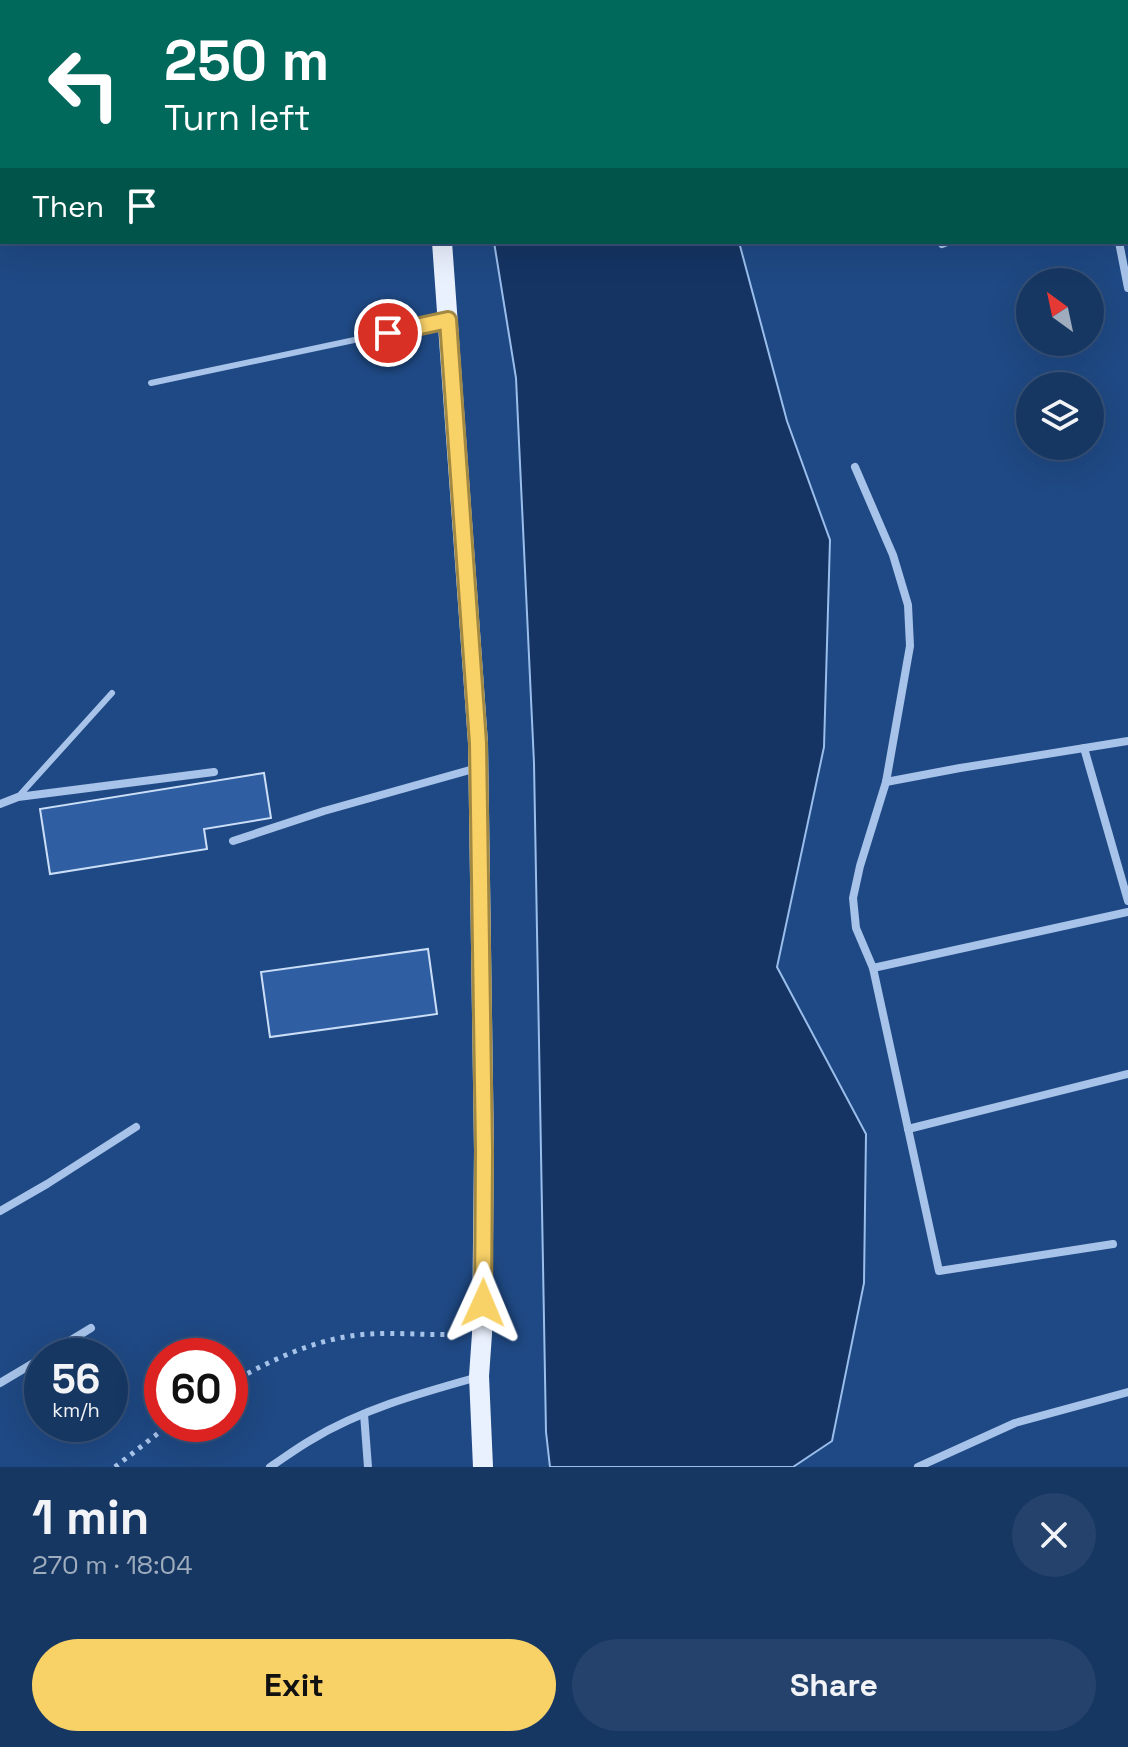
<!DOCTYPE html>
<html lang="en">
<head>
<meta charset="utf-8">
<style>
	body { margin:0; font-family:"Space Grotesk",sans-serif; background:#24426c; color:#f1f3f6; height:100vh; display:flex; flex-direction:column; font-size:30px; white-space:nowrap }
	* { box-sizing:border-box; margin:0 }
	p { font-size:26px; color:#9eacbe }
	.icon { flex:none; width:44px; height:44px; fill:none; stroke:currentColor; stroke-width:2; stroke-linecap:round; stroke-linejoin:round }
	.map { position:relative; height:1467px; overflow:hidden }
	.side { display:flex; flex-direction:column; background:#173763; flex:1 }
	.side>* { flex:none }
	.hud { position:absolute; left:0px; top:0px; width:1128px; height:244px; box-shadow:0 8px 32px #0002,0 0 0 2px #365178; background:#00695c; color:#fff; overflow:hidden }
	.needle { width:52px; rotate:327deg }
	.fabs { position:absolute; left:1016px; top:268px; display:grid; gap:16px }
	.fabs a { display:grid; place-items:center; width:88px; height:88px; border-radius:50%; background:#173763; box-shadow:0 8px 32px #0002,0 0 0 2px #365178; font-size:40px }
	.speed { position:absolute; left:24px; top:1338px; display:flex; gap:16px; font-size:40px; font-weight:700; text-align:center }
	.speed>* { display:grid; place-content:center; width:104px; height:104px; border-radius:50%; background:#173763; box-shadow:0 8px 32px #0002,0 0 0 2px #365178; line-height:1 }
	.speed small { font-size:20px; font-weight:400 }
	.speed .limit { border:12px solid #d22; background:#fff; color:#111 }
	.pin { position:absolute; display:grid; place-items:center; width:68px; height:68px; color:#fff; margin:-34px; border:4px solid #fff; border-radius:50%; box-shadow:0 2px 8px #0007 }
	.me { position:absolute; width:88px; margin:-44px; rotate:1deg; stroke-linejoin:round; filter:drop-shadow(0 0 6px #0008) }
	.turn { display:flex; align-items:center; gap:28px; height:168px; padding:0 32px; font-size:36px }
	.turn .icon { width:104px; height:104px; stroke-width:2.5 }
	.turn b { display:block; font-size:56px; line-height:68px }
	.then { display:flex; align-items:center; height:76px; padding:0 32px; background:#0003; gap:16px; font-size:30px }
	.round { display:grid; place-items:center; flex:none; width:84px; height:84px; border-radius:42px; background:#24426c }
	.overview { display:flex; align-items:center; justify-content:space-between; height:136px; padding:0 32px }
	h1 { font-size:48px; font-weight:800; line-height:60px }
	.cta { display:flex; gap:16px; margin-top:auto; padding:16px 32px }
	.cta a { flex:1; height:92px; border-radius:48px; background:#f8d167; color:#111; font-size:32px; font-weight:800; line-height:92px; text-align:center }
	.cta a+a { background:#24426c; color:#f1f3f6 }
	.map>svg:first-child { display:block }
</style>
</head>
<body>
<div class="map">
<svg width="1128" height="1467" viewBox="0 0 1128 1467">
	<rect width="100%" height="100%" fill="#1f4984"/>
	<!-- water -->
	<g fill="#153463" stroke="#9abeeb" stroke-width="2">
		<rect x="455" y="0" width="226" height="2"/>
		<polygon points="494,242 739,242 787,421 830,540 824,747 777,967 866,1134 864,1283 832,1441 793,1467 550,1467 546,1432 534,763 516,378"/>
	</g>
	<!-- building -->
	<g fill="#2f5fa2" stroke="#cbdef7" stroke-width="2">
		<polygon points="264,773 271,818 204,829 207,849 50,874 40,809"/>
		<polygon points="428,949 437,1014 270,1037 261,972"/>
	</g>
	<g fill="none" stroke-linecap="round" stroke-linejoin="round">
		<!-- path -->
		<g stroke="#a7c3e9" stroke-width="5" stroke-dasharray="4 6" stroke-linecap="butt">
			<path d="M230 1383C273 1359 319 1337 369 1334 398 1332 431 1336 461 1334"/>
			<polyline points="115,1467 170,1424"/>
		</g>
		<!-- lane -->
		<g stroke="#a7c3e9" stroke-width="6">
			<polyline points="151,383 444,321"/>
			<polyline points="18,797 112,693"/>
		</g>
		<!-- street -->
		<g stroke="#a7c3e9" stroke-width="8">
			<polyline points="1070,0 1070,2"/>
			<polyline points="875,2 880,0"/>
			<polyline points="1126,8 1128,7"/>
			<polyline points="1126,138 1128,137"/>
			<polyline points="0,230 2,229"/>
			<polyline points="1119,242 1128,288"/>
			<polyline points="942,244 947,242"/>
			<polyline points="855,467 893,555 908,605 910,646 886,782 860,866 853,898 856,928 873,968 939,1271 1113,1244"/>
			<polyline points="1084,748 1128,901"/>
			<polyline points="886,782 960,768 1128,741"/>
			<polyline points="0,804 18,797 214,772"/>
			<polyline points="233,841 324,811 477,768"/>
			<polyline points="873,968 1128,912"/>
			<polyline points="908,1129 1128,1074"/>
			<polyline points="0,1211 47,1184 136,1127"/>
			<polyline points="45,1356 91,1328"/>
			<polyline points="0,1383 42,1358"/>
			<polyline points="364,1414 368,1467"/>
			<path d="M270 1467C284 1458 297 1448 311 1440 362 1409 421 1393 478 1377"/>
			<polyline points="918,1467 1015,1423 1128,1392"/>
		</g>
		<!-- primary -->
		<g stroke="#eaf1fe" stroke-width="20">
			<polyline points="405,0 405,2"/>
			<polyline points="442,242 478,743 484,1151 482,1334 479,1376 483,1467"/>
		</g>
	</g>
	<g fill="none" stroke-linecap="round" stroke-linejoin="round">
		<defs>
			<polyline id="route" points="388,333 448,320 478,743 484,1151 483,1303"/>
		</defs>
		<!-- route casing -->
		<use href="#route" stroke="#a18843" stroke-width="20"/>
		<!-- route -->
		<use href="#route" stroke="#f8d167" stroke-width="14"/>
	</g>
</svg>
<div class="fabs">
<a><svg class="needle" viewBox="-14 -14 28 28"><path d="M0-13l5 13h-10z" fill="#e53935"/><path d="M0 13l5-13h-10z" fill="#9eacbe"/></svg></a>
<a><svg class="icon" aria-label="layers" viewBox="0 0 24 24"><path d="M12 4l9 5-9 5-9-5zM3 14l9 5 9-5"/></svg></a>
</div>
<div class="speed"><div>56<small>km/h</small></div><div class="limit">60</div></div>
<div class="pin" style="left:388px;top:333px;background:#d93025"><svg class="icon" aria-label="arrive" viewBox="0 0 24 24"><path d="M6 21V4h12l-3 4 3 4H6"/></svg></div>
<svg class="me" style="left:483px;top:1303px" viewBox="-20 -20 40 40"><path d="M0-17L14 15 0 8-14 15z" fill="#f8d167" stroke="#fff" stroke-width="4"/></svg>
<div class="hud">
<div class="turn"><svg class="icon" aria-label="left" viewBox="0 0 24 24"><path d="M17 20v-9H6M10 6l-5 5 5 5"/></svg><div><b>250 m</b>Turn left</div></div>
<div class="then">Then<svg class="icon" aria-label="arrive" viewBox="0 0 24 24"><path d="M6 21V4h12l-3 4 3 4H6"/></svg></div>
</div>
</div>
<section class="side">
<div class="overview"><div><h1>1 min</h1><p>270 m · 18:04</p></div><a class="round"><svg class="icon" aria-label="close" viewBox="0 0 24 24"><path d="M6 6l12 12M18 6L6 18"/></svg></a></div>
<div class="cta"><a>Exit</a><a>Share</a></div>
</section>
</body>
</html>
